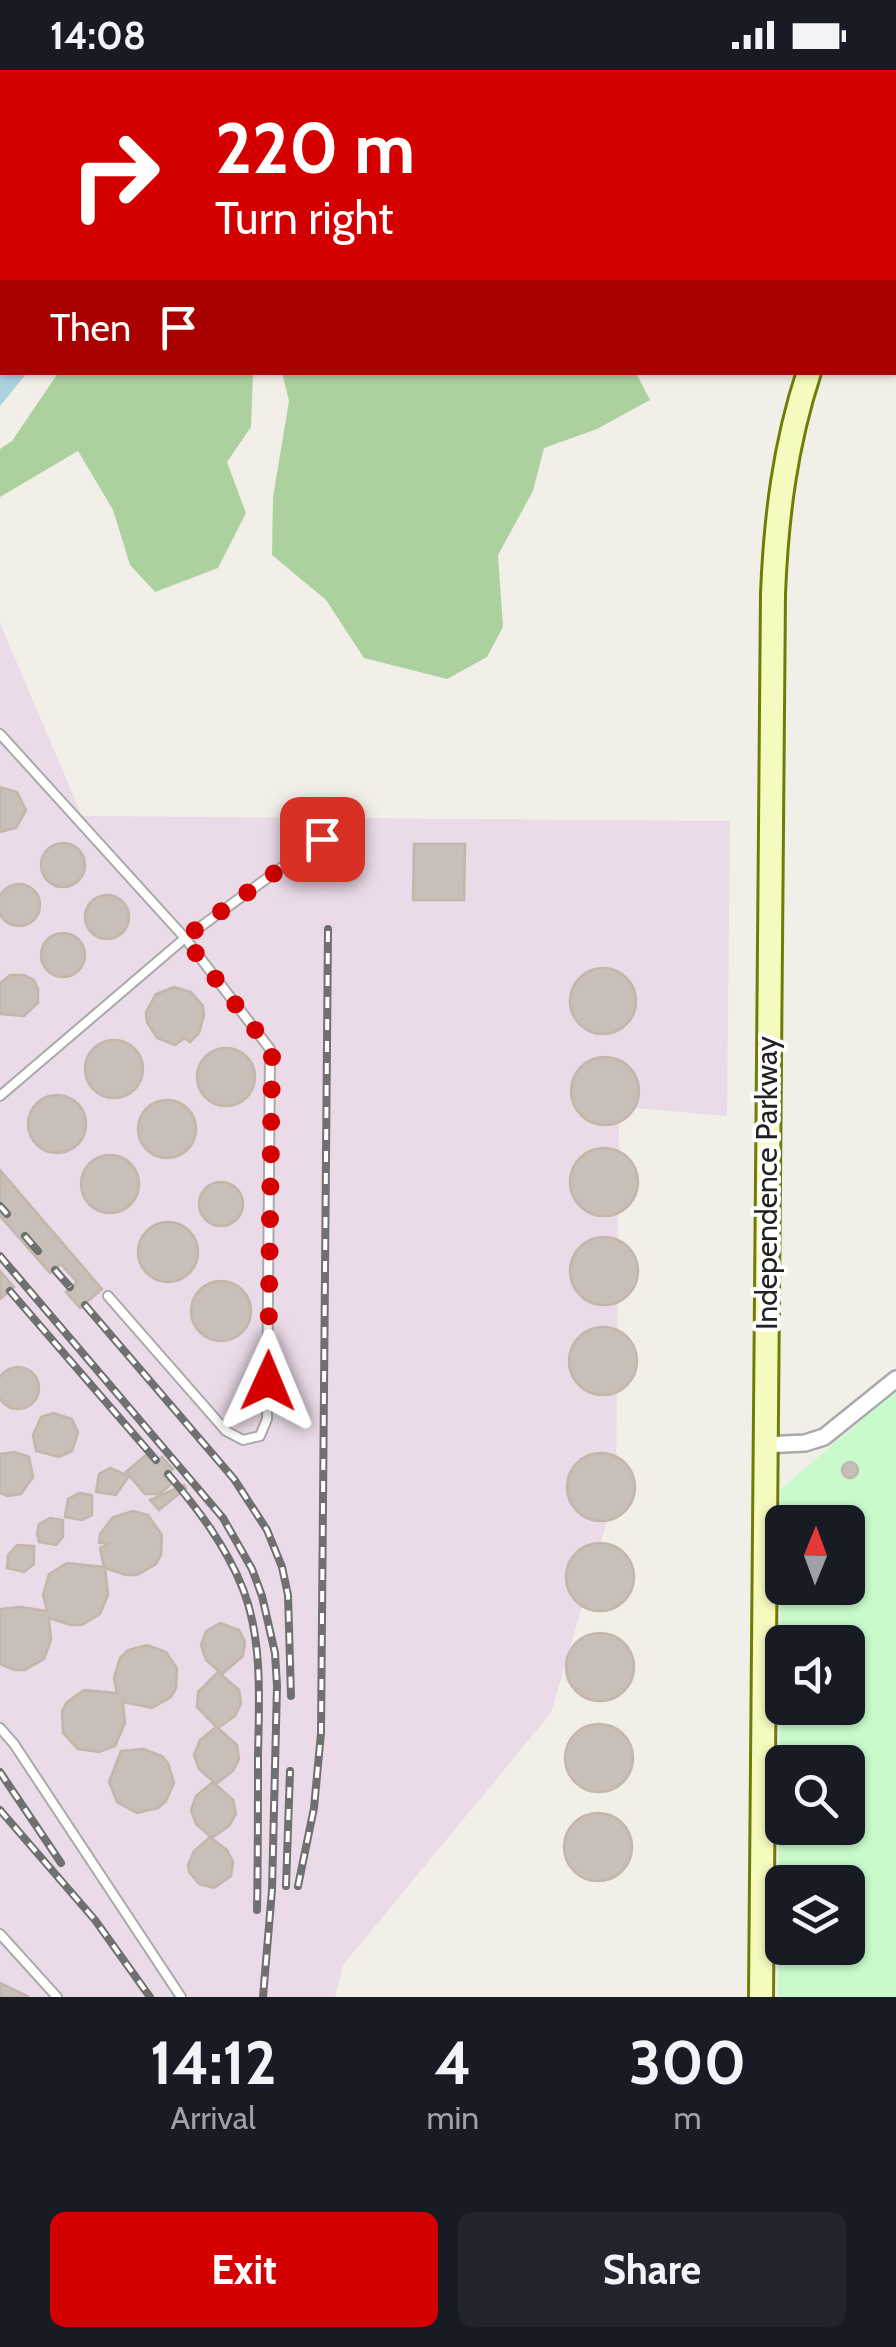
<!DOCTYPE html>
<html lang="en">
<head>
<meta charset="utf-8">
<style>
	body { margin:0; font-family:Cabin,sans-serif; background:#20242c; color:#f1f3f6; height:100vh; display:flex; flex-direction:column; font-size:38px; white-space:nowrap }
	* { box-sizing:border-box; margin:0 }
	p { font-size:32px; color:#9ea1a6 }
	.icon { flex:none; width:55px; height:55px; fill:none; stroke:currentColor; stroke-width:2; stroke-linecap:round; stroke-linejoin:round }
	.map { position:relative; height:1927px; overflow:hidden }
	.panel { display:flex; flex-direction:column; background:#171b24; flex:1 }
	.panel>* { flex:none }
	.hud { position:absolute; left:0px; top:0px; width:898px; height:305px; box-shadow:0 2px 8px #0004; background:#d40000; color:#fff; overflow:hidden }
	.needle { width:65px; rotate:1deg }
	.controls { position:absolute; left:765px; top:1435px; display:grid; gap:20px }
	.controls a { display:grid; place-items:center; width:100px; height:100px; border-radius:15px; background:#171b24; box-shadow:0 2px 8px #0004; font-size:50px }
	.pin { position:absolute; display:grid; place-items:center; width:85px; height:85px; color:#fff; margin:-42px; border-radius:20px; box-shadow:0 5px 15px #0006 }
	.me { position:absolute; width:110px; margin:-55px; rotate:1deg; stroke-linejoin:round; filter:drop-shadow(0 0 8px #0008) }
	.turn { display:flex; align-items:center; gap:35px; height:210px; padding:0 50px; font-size:45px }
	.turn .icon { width:130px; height:130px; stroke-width:2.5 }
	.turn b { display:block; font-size:70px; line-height:85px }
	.then { display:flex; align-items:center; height:95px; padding:0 50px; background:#0003; gap:20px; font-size:38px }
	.eta { display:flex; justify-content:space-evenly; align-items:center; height:170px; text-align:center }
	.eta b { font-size:60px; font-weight:700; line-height:70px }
	.button { display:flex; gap:20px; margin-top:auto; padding:20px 50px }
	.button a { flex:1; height:115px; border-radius:15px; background:#d40000; color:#fff; font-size:40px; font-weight:700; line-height:115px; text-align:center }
	.button a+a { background:#20242c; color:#f1f3f6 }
	.status { display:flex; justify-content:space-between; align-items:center; height:70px; padding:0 50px; background:#171b24; direction:ltr }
	.status svg { height:28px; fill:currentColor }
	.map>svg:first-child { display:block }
</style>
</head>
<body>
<div class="status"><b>14:08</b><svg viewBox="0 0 49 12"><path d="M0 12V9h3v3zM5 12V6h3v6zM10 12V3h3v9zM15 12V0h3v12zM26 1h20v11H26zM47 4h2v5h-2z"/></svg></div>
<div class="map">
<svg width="896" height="1927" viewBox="0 0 896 1927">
	<rect width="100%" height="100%" fill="#f2efe9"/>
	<!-- industrial -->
	<polygon fill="#ebdbe8" points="0,553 82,746 730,751 727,1046 635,1038 619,1050 616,1420 551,1643 343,1895 335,1927 0,1927"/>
	<!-- forest -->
	<g fill="#add19e">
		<polygon points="58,303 253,303 251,357 227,392 246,443 218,498 155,522 130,495 113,440 78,381 0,427 0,379 12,371"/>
		<polygon points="282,303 636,303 650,330 597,359 544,378 533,421 498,485 503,557 487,587 447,609 364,588 326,530 272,485 273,427 289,331"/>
	</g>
	<!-- park -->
	<g fill="#c8facc" fill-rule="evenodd">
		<polygon points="604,0 896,0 896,283 895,2"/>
		<path d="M896 1320V1927H778L781 1419ZM782 1452H848V1518H782ZM782 1572H848V1638H782ZM782 1692H848V1758H782ZM782 1812H848V1878H782Z"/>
	</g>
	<!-- water -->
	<polygon fill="#aad3df" points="0,0 265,0 2,2 2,302 27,303 0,336"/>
	<!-- building -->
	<g fill="#c7bfb8" stroke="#c4b6ab" stroke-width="2.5">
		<polygon points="0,717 17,722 26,740 16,758 0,762"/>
		<circle cx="63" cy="795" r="22"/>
		<polygon points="414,774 465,774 464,830 413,830"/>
		<circle cx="19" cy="835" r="21"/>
		<circle cx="107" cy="847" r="22"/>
		<circle cx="63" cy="885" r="22"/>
		<circle cx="603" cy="931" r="33"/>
		<polygon points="10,905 24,905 34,910 38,919 38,933 24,946 0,944 0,913"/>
		<polygon points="174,917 191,922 203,936 204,945 199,963 190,972 185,968 175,975 157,968 147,952 146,942 156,924"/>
		<circle cx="114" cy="999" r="29"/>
		<circle cx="226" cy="1007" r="29"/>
		<circle cx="605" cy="1021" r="34"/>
		<circle cx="57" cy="1054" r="29"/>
		<circle cx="167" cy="1059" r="29"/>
		<circle cx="604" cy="1112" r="34"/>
		<circle cx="110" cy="1114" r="29"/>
		<polygon points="0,1100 102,1219 80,1238 66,1222 77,1212 61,1194 50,1203 0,1146"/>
		<circle cx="221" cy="1134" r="22"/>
		<circle cx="168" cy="1182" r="30"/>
		<circle cx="604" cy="1201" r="34"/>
		<polygon points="0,1201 14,1217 0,1229"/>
		<circle cx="221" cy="1241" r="30"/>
		<circle cx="603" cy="1291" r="34"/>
		<circle cx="18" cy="1318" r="21"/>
		<polygon points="53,1343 72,1349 78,1362 72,1381 59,1387 36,1381 33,1365 41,1347"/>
		<polygon points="15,1382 29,1387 33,1407 21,1424 7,1426 0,1423 0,1384"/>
		<circle cx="601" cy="1417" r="34"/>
		<polygon points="146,1385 154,1394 162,1387 173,1399 164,1406 171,1414 160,1424 145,1424 126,1402"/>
		<circle cx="850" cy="1400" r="8"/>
		<polygon points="110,1398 129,1406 116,1425 96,1422 99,1404"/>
		<polygon points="184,1415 186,1418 159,1440 150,1430"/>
		<polygon points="79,1423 92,1425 92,1445 82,1450 65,1447 68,1429"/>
		<polygon points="133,1441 148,1445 162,1465 161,1485 156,1494 137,1505 126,1505 105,1498 108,1525 100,1544 82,1555 71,1555 49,1548 51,1570 44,1589 25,1600 14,1600 0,1594 0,1539 21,1537 47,1541 43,1525 49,1504 67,1493 104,1497 100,1478 110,1473 99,1473 100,1464 113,1447"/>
		<polygon points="50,1448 63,1450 63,1467 56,1475 39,1472 37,1463 39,1454"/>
		<circle cx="600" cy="1507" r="34"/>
		<polygon points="17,1475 34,1476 34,1494 24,1502 7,1498 8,1485"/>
		<polygon points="220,1553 239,1560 245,1572 243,1586 222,1604 206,1590 201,1575 206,1561"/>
		<circle cx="600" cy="1597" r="34"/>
		<polygon points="147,1575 166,1582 177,1598 176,1618 171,1627 152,1638 123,1632 125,1653 115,1676 99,1682 78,1679 63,1663 62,1641 67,1632 84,1620 117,1623 114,1608 120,1588 128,1580"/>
		<polygon points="218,1602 239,1620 241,1634 235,1646 218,1658 237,1675 239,1689 233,1701 216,1714 199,1699 194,1685 200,1670 216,1657 197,1637 198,1622"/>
		<circle cx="599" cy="1688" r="34"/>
		<polygon points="143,1679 162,1686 168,1693 174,1713 166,1731 158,1738 137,1743 117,1732 109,1712 121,1681"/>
		<polygon points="213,1712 233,1730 236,1744 229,1756 212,1768 196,1754 191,1740 196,1726"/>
		<circle cx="598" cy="1777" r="34"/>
		<polygon points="210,1767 227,1780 233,1792 231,1806 214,1818 199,1814 189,1802 188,1795 194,1781"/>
		<polygon points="0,1913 29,1927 0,1927"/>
	</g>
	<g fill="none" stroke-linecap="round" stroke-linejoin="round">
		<defs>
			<g id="lane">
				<polyline points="895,54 896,55"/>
				<polyline points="0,664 185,868 270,979 267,1349 260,1366 243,1370 226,1361 108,1226"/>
				<polyline points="0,1026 185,868 321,769"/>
				<polyline points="0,1658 14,1674 181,1927"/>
				<polyline points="0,1864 57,1927"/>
			</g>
			<polyline id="street" points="764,1375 805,1373 824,1367 896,1309"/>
			<g id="secondary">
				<polyline points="895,125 896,123"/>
				<path d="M761 1927 773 524C776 448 785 375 809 302"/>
			</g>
		</defs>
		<!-- lane casing -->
		<use href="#lane" stroke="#a9a9a9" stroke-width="12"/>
		<!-- street casing -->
		<use href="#street" stroke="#a9a9a9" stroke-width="20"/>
		<!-- secondary casing -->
		<use href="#secondary" stroke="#707d05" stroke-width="28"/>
		<!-- lane -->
		<use href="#lane" stroke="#fff" stroke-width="8"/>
		<!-- street -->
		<use href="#street" stroke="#fff" stroke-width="15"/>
		<!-- secondary -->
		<use href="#secondary" stroke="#f7fabf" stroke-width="22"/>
		<defs>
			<g id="rail">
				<polyline points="0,1136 7,1144"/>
				<polyline points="25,1166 38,1181"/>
				<polyline points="0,1186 223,1448 252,1499 262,1526 275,1583 277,1616 272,1820 263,1927"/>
				<polyline points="55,1200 70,1217"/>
				<polyline points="10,1221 156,1390"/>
				<polyline points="85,1235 234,1409 267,1460 282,1497 288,1525 291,1626"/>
				<path d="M168 1404C198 1439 226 1476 243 1519 263 1571 259 1631 258 1686 258 1737 258 1788 257 1840"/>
				<polyline points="0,1702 61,1793"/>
				<polyline points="0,1740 95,1850 150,1927"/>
				<polyline points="286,1816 290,1701"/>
				<polyline points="298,1816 314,1738 321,1663 328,859"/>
			</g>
		</defs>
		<!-- rail casing -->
		<use href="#rail" stroke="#707070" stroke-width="8"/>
		<!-- rail -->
		<use href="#rail" stroke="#fff" stroke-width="4" stroke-dasharray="11" stroke-linecap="butt"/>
	</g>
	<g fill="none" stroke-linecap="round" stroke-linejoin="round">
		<!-- route -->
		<polyline stroke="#d40000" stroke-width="18" stroke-dasharray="0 32.4" points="268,1311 272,986 270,979 184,868 322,769"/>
	</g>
	<g text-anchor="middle" stroke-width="8" stroke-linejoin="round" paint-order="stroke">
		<!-- street labels -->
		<g font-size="30" fill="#222" stroke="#fff">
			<text transform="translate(767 1113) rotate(-90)" y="10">Independence Parkway</text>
		</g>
	</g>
</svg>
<div class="controls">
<a><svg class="needle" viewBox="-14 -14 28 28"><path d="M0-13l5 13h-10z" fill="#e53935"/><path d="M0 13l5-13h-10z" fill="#9ea1a6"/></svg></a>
<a><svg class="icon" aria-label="sound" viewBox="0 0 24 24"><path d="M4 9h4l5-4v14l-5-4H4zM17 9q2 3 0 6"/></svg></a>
<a><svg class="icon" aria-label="search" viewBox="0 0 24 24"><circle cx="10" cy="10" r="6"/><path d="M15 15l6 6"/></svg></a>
<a><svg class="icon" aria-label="layers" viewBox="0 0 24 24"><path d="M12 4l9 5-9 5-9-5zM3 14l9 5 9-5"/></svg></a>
</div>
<div class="pin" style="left:322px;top:769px;background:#d93025"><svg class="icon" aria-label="arrive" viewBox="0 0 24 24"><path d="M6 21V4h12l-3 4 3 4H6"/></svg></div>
<svg class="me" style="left:268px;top:1311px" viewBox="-20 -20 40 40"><path d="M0-17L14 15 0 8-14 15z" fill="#d40000" stroke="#fff" stroke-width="4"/></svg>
<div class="hud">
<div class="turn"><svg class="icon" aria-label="right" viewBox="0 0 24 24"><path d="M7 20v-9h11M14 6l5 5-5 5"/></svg><div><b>220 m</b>Turn right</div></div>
<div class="then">Then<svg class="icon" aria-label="arrive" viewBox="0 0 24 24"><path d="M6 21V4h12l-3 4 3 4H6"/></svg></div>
</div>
</div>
<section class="panel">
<div class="eta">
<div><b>14:12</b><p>Arrival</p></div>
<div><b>4</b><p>min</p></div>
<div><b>300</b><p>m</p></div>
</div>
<div class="button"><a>Exit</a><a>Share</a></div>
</section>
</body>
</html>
